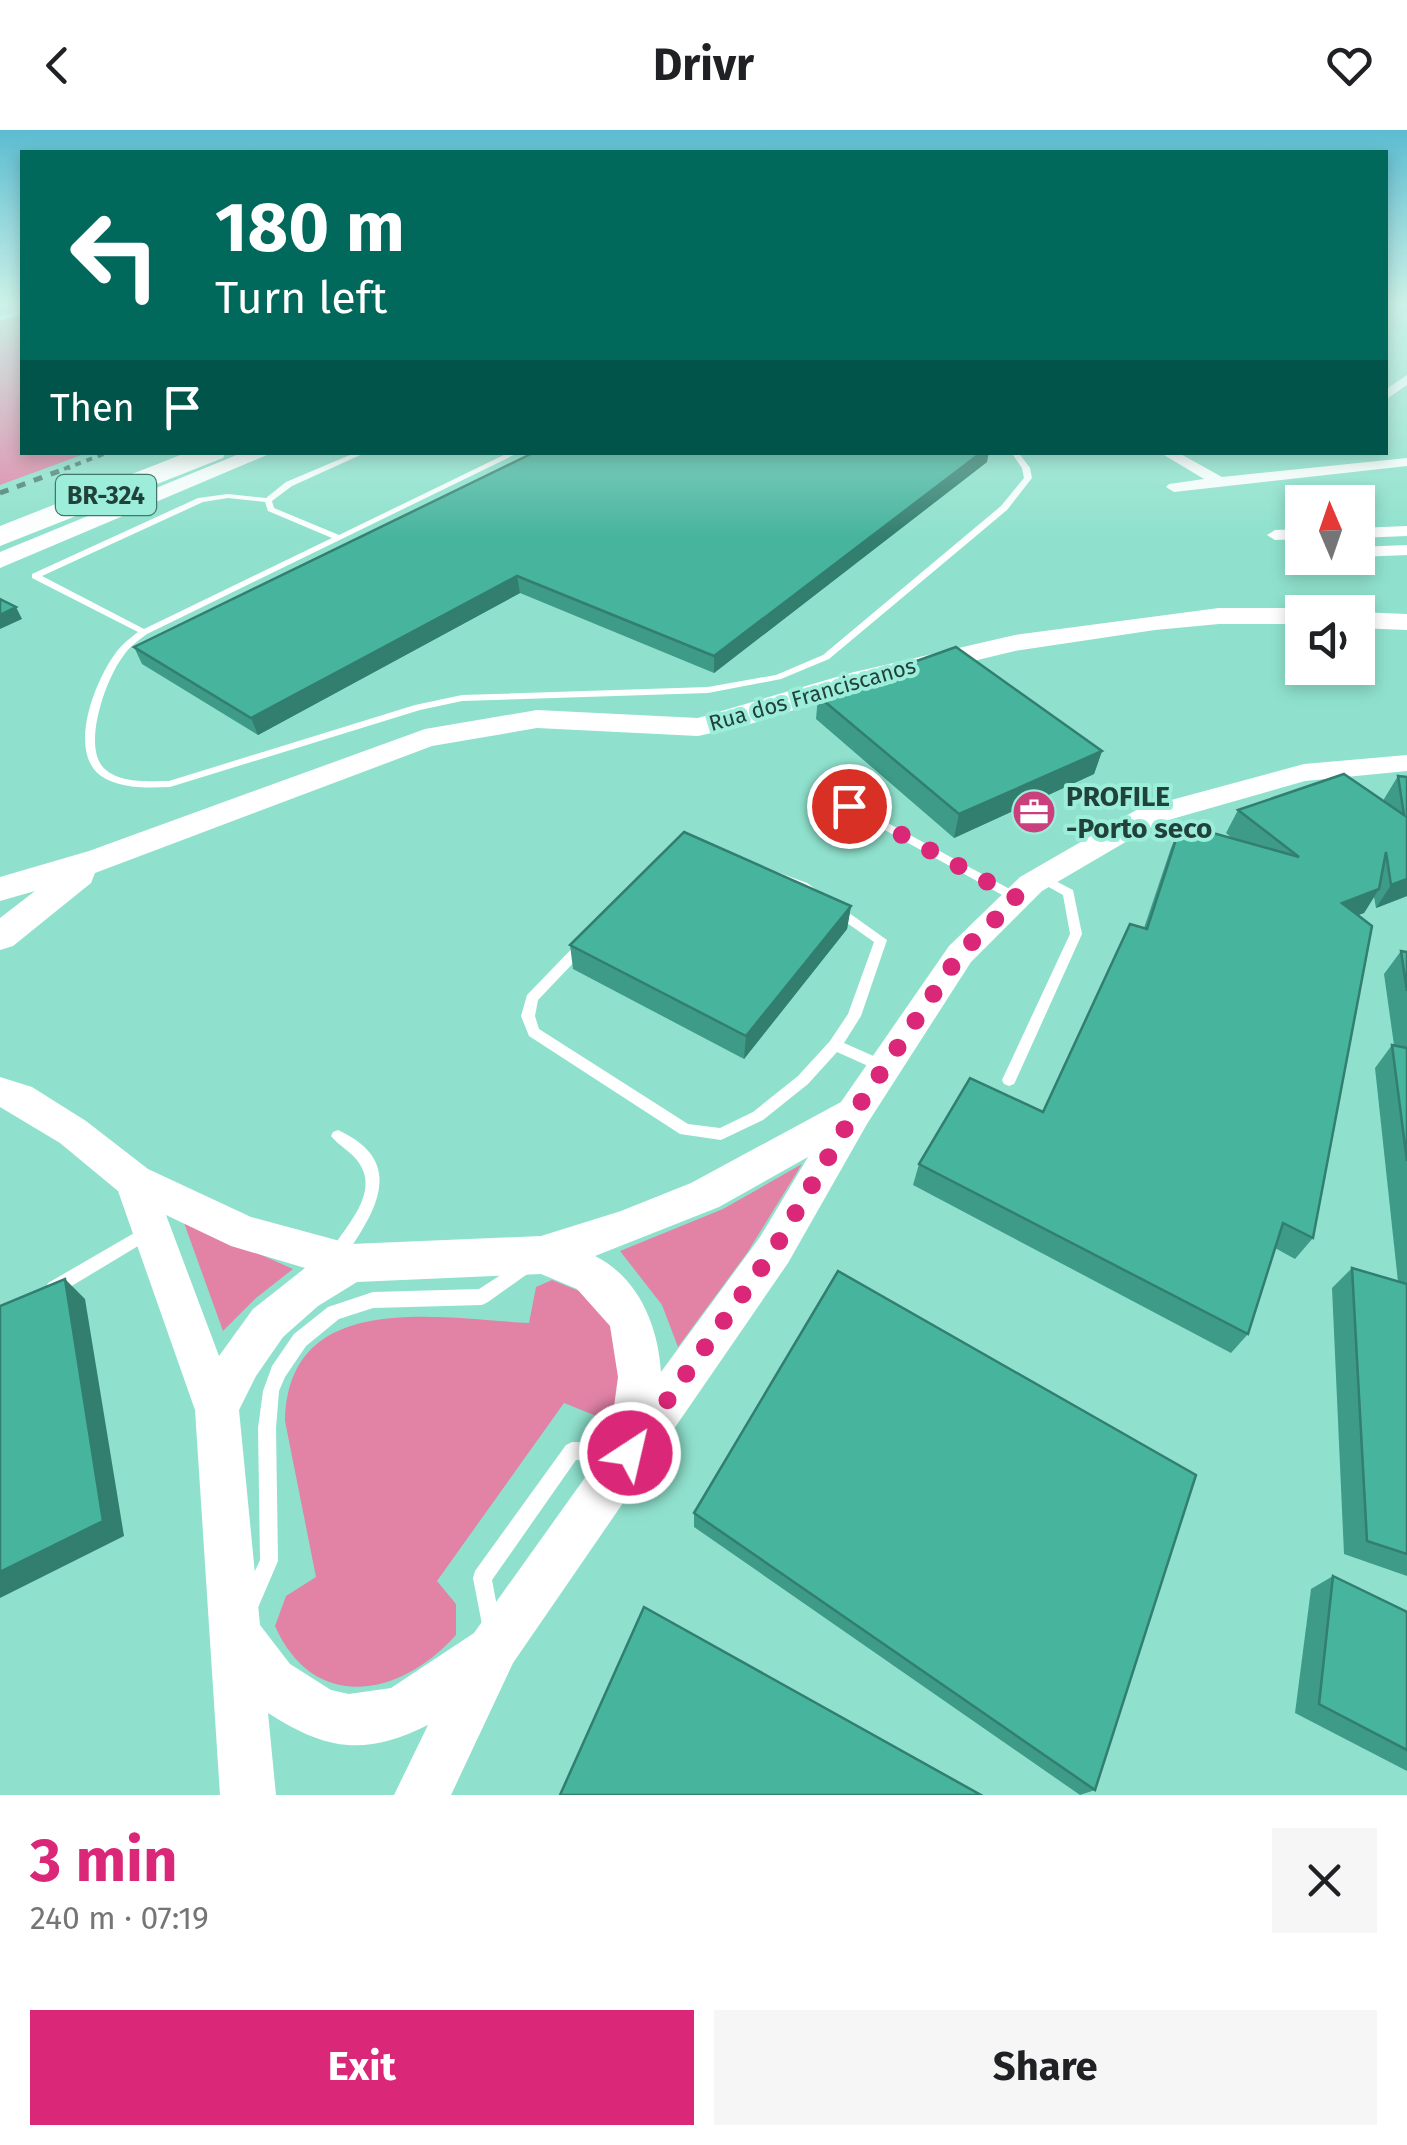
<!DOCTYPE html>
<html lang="en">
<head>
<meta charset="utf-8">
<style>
	body { margin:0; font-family:"Fira Sans",sans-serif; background:#f6f6f6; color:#202124; height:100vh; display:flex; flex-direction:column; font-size:38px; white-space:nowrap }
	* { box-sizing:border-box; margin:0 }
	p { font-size:32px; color:#757577 }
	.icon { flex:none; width:55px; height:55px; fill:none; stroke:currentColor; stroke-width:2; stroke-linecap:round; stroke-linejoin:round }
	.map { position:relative; height:1665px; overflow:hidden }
	.sheet { display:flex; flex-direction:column; background:#fff; flex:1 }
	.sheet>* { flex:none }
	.top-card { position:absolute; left:20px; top:20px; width:1368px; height:305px; border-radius:0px; box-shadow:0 5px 15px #0003; background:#00695c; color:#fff; overflow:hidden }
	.needle { width:65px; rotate:358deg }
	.fabs { position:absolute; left:1285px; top:355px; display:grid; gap:20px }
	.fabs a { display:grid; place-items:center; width:90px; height:90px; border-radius:0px; background:#fff; box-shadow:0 5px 15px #0003; font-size:50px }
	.pin { position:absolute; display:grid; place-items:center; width:85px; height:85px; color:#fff; margin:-42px; border:5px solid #fff; border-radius:50%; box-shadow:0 2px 10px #0007 }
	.me { position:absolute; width:110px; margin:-55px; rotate:35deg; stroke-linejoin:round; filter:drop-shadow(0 0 8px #0008) }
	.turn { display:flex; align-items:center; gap:35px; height:210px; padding:0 30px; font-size:45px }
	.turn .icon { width:130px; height:130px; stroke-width:2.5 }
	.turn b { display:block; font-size:70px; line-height:85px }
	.then { display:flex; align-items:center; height:95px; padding:0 30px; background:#0003; gap:20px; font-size:38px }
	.round { display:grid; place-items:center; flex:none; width:105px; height:105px; border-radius:0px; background:#f6f6f6 }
	.summary { display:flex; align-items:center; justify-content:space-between; height:170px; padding:0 30px }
	h1 { font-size:60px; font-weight:700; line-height:75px; color:#db2777 }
	.action { display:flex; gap:20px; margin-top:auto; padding:20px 30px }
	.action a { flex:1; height:115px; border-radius:0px; background:#db2777; color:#fff; font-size:40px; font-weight:700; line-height:115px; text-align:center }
	.action a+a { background:#f6f6f6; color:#202124 }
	header { display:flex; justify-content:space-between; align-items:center; height:130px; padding:0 30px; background:#fff; font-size:45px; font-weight:700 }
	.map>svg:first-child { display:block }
</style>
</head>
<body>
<header><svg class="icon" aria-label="back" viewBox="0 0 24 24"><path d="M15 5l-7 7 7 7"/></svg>Drivr<svg class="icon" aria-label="heart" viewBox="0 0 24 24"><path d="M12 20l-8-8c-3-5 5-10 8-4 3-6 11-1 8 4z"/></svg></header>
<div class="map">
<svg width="1407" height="1665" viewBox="0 0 1407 1665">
	<rect width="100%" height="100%" fill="#8fe1cd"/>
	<!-- green -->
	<g fill="#e283a6">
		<polygon points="22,185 22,322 87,323 0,355 0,191"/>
		<polygon points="802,1034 747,1123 678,1217 662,1175 620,1121 723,1079"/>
		<polygon points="183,1090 293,1139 256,1168 223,1201"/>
		<path d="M552 1150 589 1165 622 1211 617 1284 599 1287 564 1273 437 1451 456 1474V1505C401 1567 314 1584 275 1496L286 1466 316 1447 285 1291C288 1157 440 1189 529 1193L536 1157Z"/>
	</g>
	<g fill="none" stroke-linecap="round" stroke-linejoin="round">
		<!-- service -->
		<g fill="#fff" fill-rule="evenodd">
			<polygon points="22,180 22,184 0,190 0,186"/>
			<path d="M357 322H367L292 356 272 371 274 378 339 405 510 322H520L147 504C139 510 130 516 124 525 107 546 83 612 102 636 117 654 148 651 169 651L415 575 462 565 708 557 776 545 823 525 1001 376 1024 348 1022 338 1011 322H1018L1030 338 1032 348 1007 380 829 529 781 549 708 563 462 571 420 580 170 657C148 658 120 659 101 646 67 621 95 551 115 524 121 515 129 509 138 502L32 448V444L198 368 228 364 266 368 286 352ZM228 368 265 372 268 381 332 408 144 499 42 446 203 372Z"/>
			<polygon points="849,672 1021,765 1023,768 1017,772 1013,771 845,678 844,676"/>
			<path d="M693 711 807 753 887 810 861 886 844 913 887 932 889 936 887 940 882 941 877 940 837 922 808 954 763 990 721 1010 680 1004 529 906 521 886 527 865 669 718ZM693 719 799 759 874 812 848 884 830 911 798 946 753 982 720 998 688 994 539 899 535 886 538 870 677 724Z"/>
			<polygon points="1042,744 1073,760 1082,804 1016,950 1014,954 1009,956 1004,954 1002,950 1070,804 1063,765 1038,751 1036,748"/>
			<path d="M338 1000C410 1033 373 1085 342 1131L336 1133 330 1131 328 1126C342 1099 381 1065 359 1033 352 1022 339 1016 331 1006L333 1002Z"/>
			<polygon points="148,1095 153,1097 156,1102 153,1107 60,1163 54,1166 48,1163 46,1158 48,1153"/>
			<polygon points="527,1128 533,1130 535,1135 533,1140 488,1172 482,1175 373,1178 339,1189 306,1216 285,1247 279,1261 276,1298 278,1431 257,1480 250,1483 243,1480 240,1473 260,1430 258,1298 263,1261 272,1236 294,1204 328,1177 373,1162 479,1159"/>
			<polygon points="572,1312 620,1313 626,1316 629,1322 626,1328 620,1331 576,1330 492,1450 501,1498 498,1505 491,1508 484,1505 473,1448 475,1441 566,1315"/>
		</g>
		<!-- minor -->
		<g fill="#fff" fill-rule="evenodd">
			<polygon points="1407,245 1407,255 1385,270 1385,260"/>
			<polygon points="1159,322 1177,322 1222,347 1407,328 1407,336 1174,362 1166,357 1169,354 1204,349"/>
			<polygon points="1407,396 1407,406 1358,408 1358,398"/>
			<polygon points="1302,399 1302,409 1275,410 1267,405 1275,400"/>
			<polygon points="1407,415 1407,425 1358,427 1358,417"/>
		</g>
		<!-- tertiary -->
		<path fill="#fff" fill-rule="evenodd" d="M1407 625V641L1305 651 1158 693 1042 761 971 832 867 994 788 1133 513 1533 451 1665H394L428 1595C364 1627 326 1620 268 1583L276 1665H220L195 1280 118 1061 60 1013 0 977V947L32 957 86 991 148 1039 251 1087 351 1114 541 1106 621 1081 691 1053 841 972 949 816 1020 747 1138 679 1304 634ZM808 1027 760 1107 661 1242C658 1196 639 1148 595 1126L719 1077ZM166 1085 231 1116 305 1138 253 1179 219 1226ZM541 1144 577 1159 610 1196 618 1247 609 1314 474 1503 391 1558 349 1564 331 1560 290 1534 260 1495 239 1280 256 1246 283 1207 318 1176 357 1152Z"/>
		<!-- secondary -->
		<g fill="#fff" fill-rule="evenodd">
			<polygon points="244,322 274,322 0,438 0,422"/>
			<polygon points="1219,478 1302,478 1313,482 1302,482 1302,494 1219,494 1155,500 1015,521 869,556 744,596 698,606 537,598 432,616 95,743 91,753 13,816 0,820 0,788 35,761 0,771 0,747 89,721 425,599 537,580 698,588 850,543 1015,505"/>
			<polygon points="1356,482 1358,482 1407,484 1407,500 1358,498"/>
		</g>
		<!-- motorway -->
		<polygon fill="#fff" fill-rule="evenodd" points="188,322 226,322 223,328 0,416 0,396"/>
		<!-- rail-far1 -->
		<polyline stroke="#497d71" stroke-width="4" stroke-dasharray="6 6" stroke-linecap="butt" points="64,339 109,322"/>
		<!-- rail -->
		<polyline stroke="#497d71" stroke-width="5" stroke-dasharray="9 9" stroke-linecap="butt" points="0,363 70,337"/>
	</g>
	<!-- wall -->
	<g fill="#3d9b88">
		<polygon points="987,332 714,543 520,463 258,605 142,534 134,517"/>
		<polygon points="818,566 1102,621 1094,644 954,708 816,589"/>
		<polygon points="1398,646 1407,647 1407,766 1376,778 1374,767 1364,783 1358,785 1313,1108 1295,1129 1275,1118 1248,1204 1231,1223 913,1055 919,1034 1043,982 1144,798 1171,718 1181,694 1233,709 1226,703 1238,680 1384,671 1384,669"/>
		<polygon points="851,776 847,799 744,929 573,839 570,815"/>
		<polygon points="1401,821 1407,822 1407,1446 1344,1424 1332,1158 1352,1138 1398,1152 1375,938 1392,915 1394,915 1384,844"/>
		<polygon points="694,1383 1095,1660 1080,1665 694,1397"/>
		<polygon points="1333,1446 1407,1482 1407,1641 1295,1583 1311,1459"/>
	</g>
	<!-- shaded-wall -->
	<g fill="#327e6f">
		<polygon points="982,322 989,322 987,332 714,543 714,526"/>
		<polygon points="517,446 520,463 258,605 251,588"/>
		<polygon points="16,477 22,489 0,499 0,485"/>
		<polygon points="1102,621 1094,644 954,708 959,684"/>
		<polygon points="1407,749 1407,766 1376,778 1391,755"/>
		<polygon points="1379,759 1364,783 1328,796 1342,773"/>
		<polygon points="851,776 847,799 744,929 746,906"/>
		<polygon points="65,1149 85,1169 124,1406 0,1468 0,1442"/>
	</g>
	<!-- building -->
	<g fill="#47b49e" stroke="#327e6f" stroke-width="2.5">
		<polygon points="535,322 982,322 714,526 517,446 251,588 134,517"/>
		<polygon points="0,469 16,477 0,485"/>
		<polygon points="956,517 1102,621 959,684 818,566"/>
		<polygon points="1344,644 1404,685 1398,646 1407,647 1407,749 1391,755 1386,722 1379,759 1342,773 1372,796 1313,1108 1283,1093 1248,1204 919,1034 970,948 1043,982 1130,794 1147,799 1181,694 1299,727 1238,680"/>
		<polygon points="684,702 851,776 746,906 570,815"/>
		<polygon points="1401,821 1407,822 1407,861"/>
		<polygon points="1392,915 1407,918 1407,1031"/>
		<polygon points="1352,1138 1407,1154 1407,1424 1367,1411"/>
		<polygon points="838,1141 1196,1345 1095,1660 694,1383"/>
		<polygon points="65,1149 103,1391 0,1442 0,1176"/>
		<polygon points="1333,1446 1407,1482 1407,1620 1319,1574"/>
		<polygon points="644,1477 981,1665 560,1665"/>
	</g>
	<!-- sky -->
	<linearGradient id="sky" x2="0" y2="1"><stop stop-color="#5bbcd0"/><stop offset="0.43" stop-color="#cdf2e8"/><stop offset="1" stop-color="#cdf2e8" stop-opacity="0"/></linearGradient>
	<rect width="1407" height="408" fill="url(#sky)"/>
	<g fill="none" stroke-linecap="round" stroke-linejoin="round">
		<!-- route -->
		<polyline stroke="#db2777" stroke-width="18" stroke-dasharray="0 32.4" points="630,1323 774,1120 854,983 960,824 1017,768 849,676"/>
	</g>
	<!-- icons -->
	<defs>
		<symbol id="office-disc" viewBox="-11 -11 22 22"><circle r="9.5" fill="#c9407d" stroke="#9ceeda"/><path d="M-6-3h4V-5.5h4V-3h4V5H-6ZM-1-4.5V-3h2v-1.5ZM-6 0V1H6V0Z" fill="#fff"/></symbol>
	</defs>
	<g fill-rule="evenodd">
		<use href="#office-disc" x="1009" y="657" width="50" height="50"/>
	</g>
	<g text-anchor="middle" stroke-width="8" stroke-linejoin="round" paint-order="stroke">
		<!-- far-street labels -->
		<g font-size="22" fill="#20423b" stroke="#9ceeda">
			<text transform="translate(812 564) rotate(-16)" y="8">Rua dos Franciscanos</text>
		</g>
		<!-- shield labels -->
		<rect fill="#9ceeda" stroke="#45766b" stroke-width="2.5" x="56" y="345" width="100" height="40" rx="8"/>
		<g font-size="25" font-weight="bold" fill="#20423b">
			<text x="106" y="374">BR-324</text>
		</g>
		<!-- poi labels -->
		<g font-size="28" font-weight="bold" fill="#20423b" stroke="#9ceeda" text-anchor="start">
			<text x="1066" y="676">PROFILE<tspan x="1066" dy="32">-Porto seco</tspan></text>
		</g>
	</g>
</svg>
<div class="fabs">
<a><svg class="needle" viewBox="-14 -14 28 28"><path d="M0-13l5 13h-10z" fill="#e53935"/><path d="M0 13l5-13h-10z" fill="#757577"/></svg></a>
<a><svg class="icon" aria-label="sound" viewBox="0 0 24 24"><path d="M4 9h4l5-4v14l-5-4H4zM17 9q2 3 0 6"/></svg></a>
</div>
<div class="pin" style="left:849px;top:676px;background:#d93025"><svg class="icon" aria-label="arrive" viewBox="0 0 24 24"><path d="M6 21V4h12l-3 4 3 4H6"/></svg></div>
<svg class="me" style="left:630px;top:1323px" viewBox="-20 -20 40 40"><circle r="17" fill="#db2777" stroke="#fff" stroke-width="3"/><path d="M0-11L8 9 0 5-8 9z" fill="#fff"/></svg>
<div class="top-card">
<div class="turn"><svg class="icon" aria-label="left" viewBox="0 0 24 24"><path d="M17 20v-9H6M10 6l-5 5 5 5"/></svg><div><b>180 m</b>Turn left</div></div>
<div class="then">Then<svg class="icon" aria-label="arrive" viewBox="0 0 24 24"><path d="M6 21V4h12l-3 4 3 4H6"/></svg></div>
</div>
</div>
<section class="sheet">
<div class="summary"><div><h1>3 min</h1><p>240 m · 07:19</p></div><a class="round"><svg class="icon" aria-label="close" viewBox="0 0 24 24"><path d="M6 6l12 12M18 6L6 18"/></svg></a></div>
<div class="action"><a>Exit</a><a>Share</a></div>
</section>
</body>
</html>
